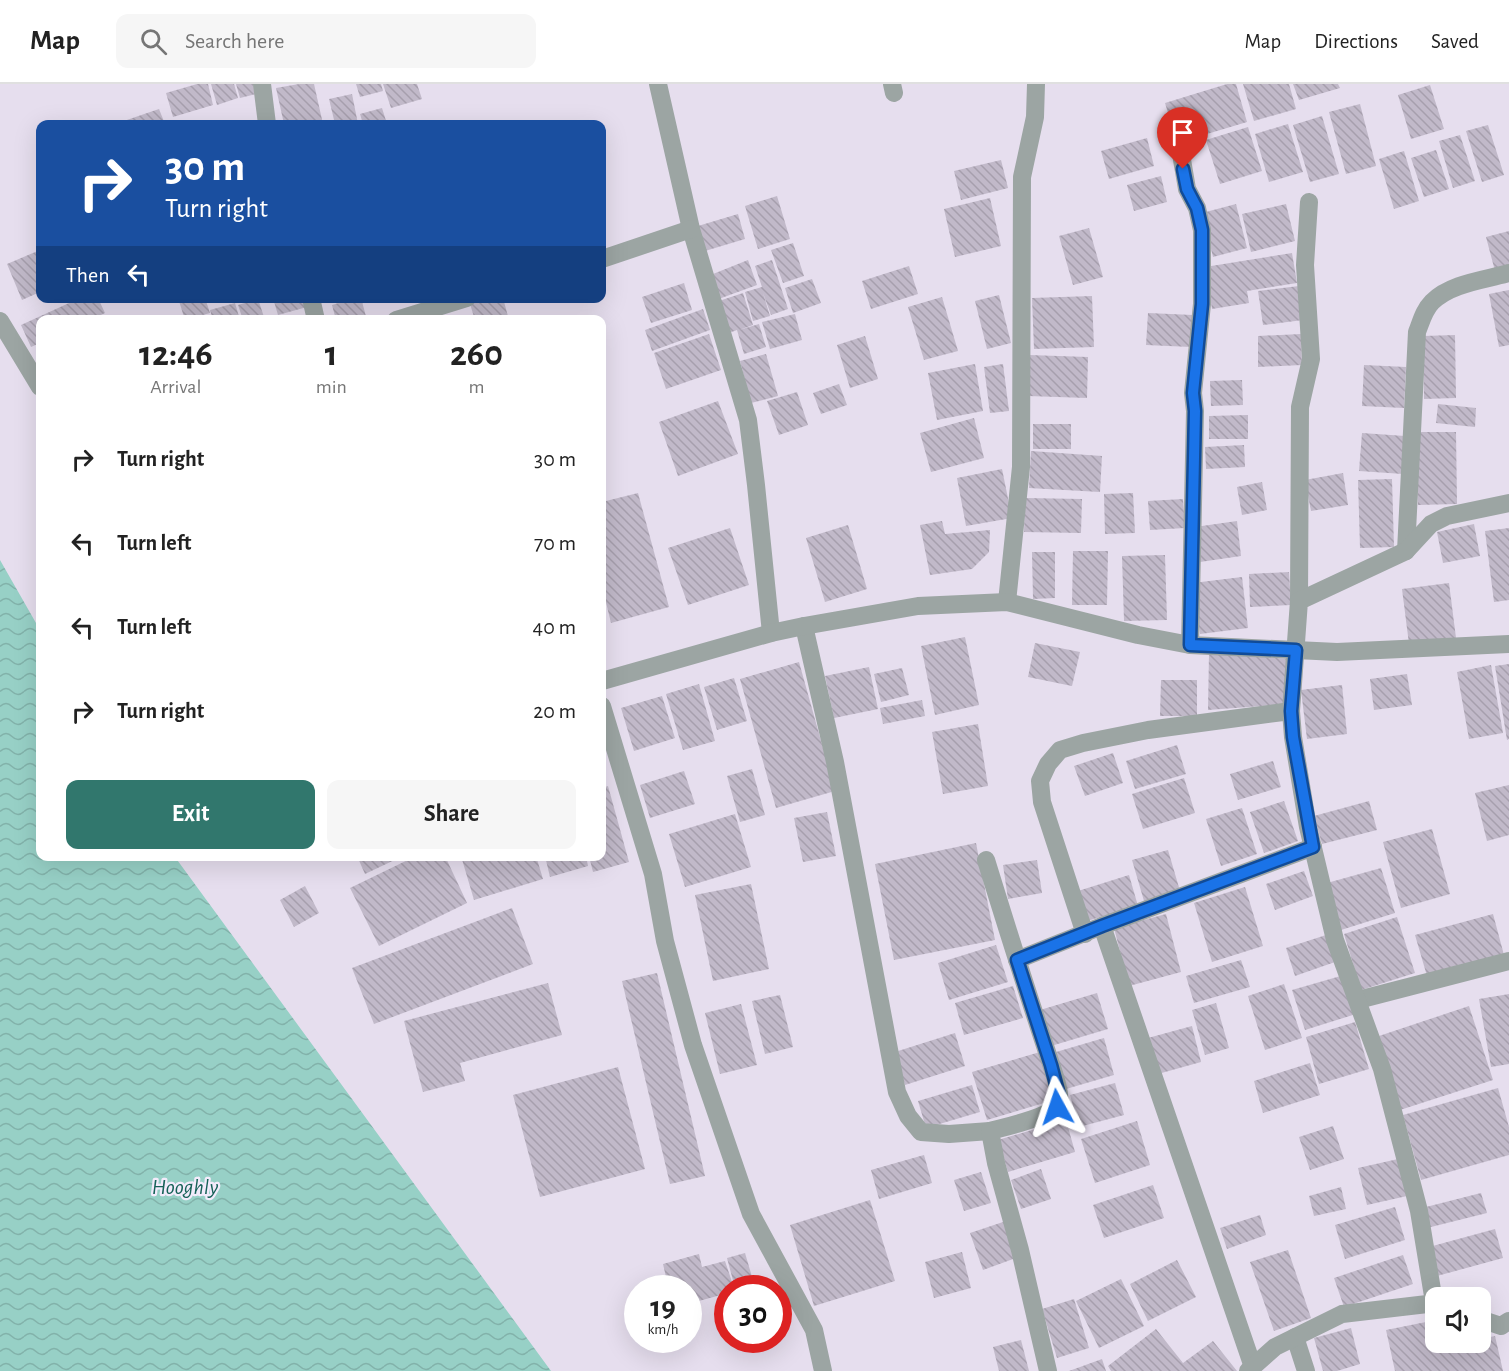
<!DOCTYPE html>
<html lang="en">
<head>
<meta charset="utf-8">
<style>
	body { margin:0; font-family:"Alegreya Sans",sans-serif; background:#f6f6f6; color:#222; height:100vh; display:flex; flex-direction:column; font-size:22px; white-space:nowrap }
	* { box-sizing:border-box; margin:0 }
	p { font-size:20px; color:#767676 }
	.icon { flex:none; width:33px; height:33px; fill:none; stroke:currentColor; stroke-width:2; stroke-linecap:round; stroke-linejoin:round }
	.map { position:relative; flex:1; overflow:hidden }
	.details { position:absolute; left:36px; top:231px; width:570px; height:546px; display:flex; flex-direction:column; background:#fff; border-radius:12px; box-shadow:0 6px 24px #0002 }
	.details>* { flex:none }
	.hud { position:absolute; left:36px; top:36px; width:570px; height:183px; border-radius:12px; box-shadow:0 6px 24px #0002; background:#1a4fa0; color:#fff; overflow:hidden }
	.controls { position:absolute; left:1425px; top:1203px; display:grid; gap:12px }
	.controls a { display:grid; place-items:center; width:66px; height:66px; border-radius:12px; background:#fff; box-shadow:0 6px 24px #0002; font-size:30px }
	.speed { position:absolute; left:624px; top:1191px; display:flex; gap:12px; font-size:30px; font-weight:700; text-align:center }
	.speed>* { display:grid; place-content:center; width:78px; height:78px; border-radius:50%; background:#fff; box-shadow:0 6px 24px #0002; line-height:1 }
	.speed small { font-size:15px; font-weight:400 }
	.speed .limit { border:9px solid #d22; background:#fff; color:#111 }
	.pin { position:absolute; display:grid; place-items:center; width:51px; height:51px; color:#fff; margin:-62px -26px; border-radius:50% 50% 50% 0; rotate:-45deg; box-shadow:0 0 6px #0007 }
	.pin .icon { rotate:45deg }
	.me { position:absolute; width:66px; margin:-33px; rotate:355deg; stroke-linejoin:round; filter:drop-shadow(0 0 4px #0008) }
	.turn { display:flex; align-items:center; gap:21px; height:126px; padding:0 30px; font-size:27px }
	.turn .icon { width:78px; height:78px; stroke-width:2.5 }
	.turn b { display:block; font-size:42px; line-height:51px }
	.then { display:flex; align-items:center; height:57px; padding:0 30px; background:#0003; gap:12px; font-size:22px }
	.eta { display:flex; justify-content:space-evenly; align-items:center; height:102px; text-align:center }
	.eta b { font-size:36px; font-weight:600; line-height:42px }
	.primary-button { display:flex; gap:12px; margin-top:auto; padding:12px 30px }
	.primary-button a { flex:1; height:69px; border-radius:12px; background:#31776d; color:#fff; font-size:24px; font-weight:600; line-height:69px; text-align:center }
	.primary-button a+a { background:#f6f6f6; color:#222 }
	ul { padding:0; list-style:none }
	li { display:flex; align-items:center; gap:18px; height:84px; padding:0 30px }
	li div { flex:1 }
	li b { display:block; font-size:22px }
	li em { font-style:normal }
	header { display:flex; align-items:center; gap:36px; box-sizing:border-box; height:84px; padding:0 30px; background:#fff; border-bottom:2px solid #e0e0e0 }
	header strong { font-size:28px }
	nav { display:flex; gap:33px; margin-inline-start:auto; font-size:21px }
	.search { width:420px; height:54px; background:#f6f6f6; display:flex; align-items:center; gap:15px; box-sizing:border-box; padding:0 21px; border-radius:12px; color:#767676; font-size:22px }
	.map>svg:first-child { display:block }
</style>
</head>
<body>
<header>
<strong>Map</strong>
<div class="search"><svg class="icon" aria-label="search" viewBox="0 0 24 24"><circle cx="10" cy="10" r="6"/><path d="M15 15l6 6"/></svg>Search here</div>
<nav><a>Map</a><a>Directions</a><a>Saved</a></nav>
</header>
<div class="map">
<svg width="1509" height="1287" viewBox="0 0 1509 1287">
	<defs>
		<pattern id="water-waves" width="16" height="10" patternUnits="userSpaceOnUse" patternTransform="scale(1.5)"><rect width="16" height="10" fill="#97d0c6"/><path d="M0 5q4-4 8 0t8 0" fill="none" stroke="#82b2aa"/></pattern>
		<pattern id="building-back-hatch" width="6" height="6" patternUnits="userSpaceOnUse" patternTransform="scale(1.5)"><rect width="6" height="6" fill="#c1b9c9"/><path d="M-1 5l2 2M0 0l6 6M5-1l2 2" fill="none" stroke="#a69fad"/></pattern>
	</defs>
	<rect width="100%" height="100%" fill="#e6deee"/>
	<!-- water -->
	<polygon fill="url(#water-waves)" points="0,476 40,546 40,772 175,773 551,1287 0,1287"/>
	<!-- building -->
	<g fill="url(#building-back-hatch)">
		<polygon points="197,0 208,0 213,21 173,33 166,9"/>
		<polygon points="211,0 234,0 238,14 217,21"/>
		<polygon points="236,0 253,0 256,10 240,14"/>
		<polygon points="299,0 314,0 323,40 284,40 276,4"/>
		<polygon points="356,0 381,0 383,7 360,13"/>
		<polygon points="383,0 417,0 422,15 391,24"/>
		<polygon points="1227,0 1236,0 1247,38 1177,59 1165,19"/>
		<polygon points="1243,0 1289,0 1296,25 1254,37"/>
		<polygon points="1293,0 1338,0 1340,4 1299,16"/>
		<polygon points="1430,1 1444,45 1411,55 1398,11"/>
		<polygon points="352,10 358,40 335,40 329,15"/>
		<polygon points="1360,20 1376,82 1346,90 1329,28"/>
		<polygon points="382,24 387,40 363,40 360,30"/>
		<polygon points="159,25 165,40 115,40"/>
		<polygon points="1322,32 1339,90 1310,98 1293,41"/>
		<polygon points="1288,40 1303,88 1269,98 1255,50"/>
		<polygon points="1488,41 1504,91 1482,98 1466,47"/>
		<polygon points="1248,43 1262,87 1220,100 1206,56"/>
		<polygon points="1460,51 1475,97 1453,104 1439,57"/>
		<polygon points="1147,54 1154,82 1109,95 1101,67"/>
		<polygon points="1436,66 1449,105 1424,113 1411,74"/>
		<polygon points="1404,67 1419,117 1394,125 1379,75"/>
		<polygon points="1001,76 1008,104 961,116 954,87"/>
		<polygon points="1161,92 1167,118 1134,127 1127,101"/>
		<polygon points="777,112 790,155 758,165 745,122"/>
		<polygon points="990,114 1001,162 955,173 944,125"/>
		<polygon points="1236,120 1247,164 1213,173 1202,129"/>
		<polygon points="1286,120 1295,157 1251,168 1242,130"/>
		<polygon points="738,130 745,155 705,167 698,142"/>
		<polygon points="1089,144 1103,193 1073,201 1059,152"/>
		<polygon points="1509,147 1509,183 1495,187 1486,153"/>
		<polygon points="793,159 804,192 783,199 771,166"/>
		<polygon points="40,166 40,208 22,216 7,180"/>
		<polygon points="1292,169 1297,199 1247,207 1249,219 1212,225 1205,183"/>
		<polygon points="748,176 757,201 716,216 708,192"/>
		<polygon points="772,176 788,225 771,231 763,209 770,232 753,237 745,208 762,203 755,182"/>
		<polygon points="909,182 918,210 871,225 862,197"/>
		<polygon points="812,195 821,219 793,229 785,204"/>
		<polygon points="684,199 692,226 651,239 642,213"/>
		<polygon points="1299,202 1303,236 1263,241 1258,207"/>
		<polygon points="1509,206 1509,261 1499,263 1489,210"/>
		<polygon points="743,209 753,241 739,246 759,240 766,263 744,270 737,246 729,249 719,217"/>
		<polygon points="999,211 1011,259 987,265 975,217"/>
		<polygon points="1092,212 1094,263 1034,265 1032,214"/>
		<polygon points="942,213 958,267 924,276 908,223"/>
		<polygon points="80,214 98,214 105,229 90,236 40,236 40,259 31,263 21,241"/>
		<polygon points="178,214 205,214 210,229 185,236"/>
		<polygon points="273,214 304,214 307,223 278,231"/>
		<polygon points="355,214 361,214 367,236 336,236 332,221"/>
		<polygon points="488,214 503,214 509,236 475,236 470,220"/>
		<polygon points="258,215 265,236 243,236 238,221"/>
		<polygon points="235,219 240,236 213,236 210,226"/>
		<polygon points="703,225 710,246 652,267 645,246"/>
		<polygon points="1148,229 1193,231 1191,263 1146,261"/>
		<polygon points="795,230 802,256 770,265 762,238"/>
		<polygon points="709,250 721,286 666,305 654,269"/>
		<polygon points="1301,250 1302,281 1258,283 1258,252"/>
		<polygon points="1455,251 1456,314 1424,315 1423,252"/>
		<polygon points="865,252 878,295 850,304 837,261"/>
		<polygon points="766,270 778,312 751,319 740,277"/>
		<polygon points="1029,271 1088,273 1087,314 1028,312"/>
		<polygon points="975,280 983,327 937,336 928,289"/>
		<polygon points="1003,280 1009,327 990,329 984,283"/>
		<polygon points="1364,281 1406,283 1404,324 1362,322"/>
		<polygon points="1242,296 1243,321 1211,322 1210,297"/>
		<polygon points="839,300 847,321 821,330 813,309"/>
		<polygon points="797,308 808,341 779,351 767,317"/>
		<polygon points="718,317 738,370 678,392 659,338"/>
		<polygon points="1438,320 1476,324 1475,343 1436,339"/>
		<polygon points="1248,331 1248,355 1209,355 1209,332"/>
		<polygon points="974,334 984,374 931,388 920,349"/>
		<rect x="1033" y="340" width="38" height="25"/>
		<polygon points="1416,348 1456,348 1457,420 1418,421"/>
		<polygon points="1362,349 1405,352 1403,390 1359,387"/>
		<polygon points="1244,361 1245,383 1206,385 1205,363"/>
		<polygon points="1031,367 1102,372 1100,408 1029,404"/>
		<polygon points="1002,385 1012,434 966,442 957,394"/>
		<polygon points="1343,389 1348,421 1311,427 1305,396"/>
		<polygon points="1392,395 1394,463 1360,464 1358,396"/>
		<polygon points="1262,398 1267,426 1242,431 1237,403"/>
		<polygon points="638,409 669,523 611,539 602,502 602,418"/>
		<polygon points="1133,409 1135,449 1105,450 1104,410"/>
		<polygon points="1025,414 1082,415 1081,449 1024,448"/>
		<polygon points="1183,415 1185,444 1150,446 1148,417"/>
		<polygon points="942,437 945,450 990,446 989,468 972,485 930,491 920,441"/>
		<polygon points="1237,437 1241,472 1200,478 1195,443"/>
		<polygon points="1474,440 1480,472 1443,479 1437,448"/>
		<polygon points="848,441 867,505 825,518 806,454"/>
		<polygon points="730,444 749,501 688,521 668,464"/>
		<polygon points="1509,444 1509,516 1494,518 1485,447"/>
		<polygon points="1073,467 1108,467 1107,521 1072,521"/>
		<polygon points="1032,468 1055,468 1055,514 1033,515"/>
		<polygon points="1165,471 1167,536 1124,537 1122,472"/>
		<polygon points="1289,488 1291,521 1250,523 1249,490"/>
		<polygon points="1242,493 1248,544 1200,550 1193,499"/>
		<polygon points="1449,499 1456,554 1409,560 1402,505"/>
		<polygon points="965,553 979,621 935,631 921,562"/>
		<polygon points="1035,559 1080,568 1072,602 1028,593"/>
		<polygon points="1209,569 1290,575 1287,620 1208,626"/>
		<polygon points="799,578 835,707 776,724 740,595"/>
		<polygon points="1509,580 1509,655 1507,656 1495,582"/>
		<polygon points="1491,581 1503,649 1469,655 1457,588"/>
		<polygon points="869,583 878,625 834,634 825,592"/>
		<polygon points="902,584 909,611 881,618 874,590"/>
		<polygon points="1407,590 1412,621 1374,626 1370,595"/>
		<polygon points="734,594 747,637 717,646 704,603"/>
		<polygon points="1161,596 1197,596 1197,632 1160,632"/>
		<polygon points="699,600 715,657 683,666 666,610"/>
		<polygon points="1342,601 1347,650 1307,655 1301,606"/>
		<polygon points="662,612 675,654 634,667 621,624"/>
		<polygon points="922,616 925,632 883,640 880,624"/>
		<polygon points="978,640 988,702 943,710 932,648"/>
		<polygon points="1177,661 1186,690 1135,705 1126,677"/>
		<polygon points="1113,669 1123,699 1085,712 1074,682"/>
		<polygon points="1273,677 1281,703 1238,716 1230,690"/>
		<polygon points="752,685 765,731 740,738 727,692"/>
		<polygon points="684,687 695,720 650,734 640,701"/>
		<polygon points="1184,694 1195,729 1143,745 1132,710"/>
		<polygon points="1509,701 1509,751 1487,757 1475,709"/>
		<polygon points="608,702 629,778 593,788 589,772 602,772 602,704"/>
		<polygon points="1284,717 1298,757 1264,769 1250,728"/>
		<polygon points="1369,717 1377,746 1322,760 1314,732"/>
		<polygon points="1242,724 1257,770 1221,782 1206,735"/>
		<polygon points="827,728 836,772 803,778 794,734"/>
		<polygon points="735,730 751,783 685,803 669,750"/>
		<polygon points="1432,745 1450,810 1401,824 1383,758"/>
		<polygon points="976,759 995,856 894,876 875,780"/>
		<polygon points="1168,766 1180,807 1144,817 1132,776"/>
		<polygon points="357,772 403,772 365,790"/>
		<polygon points="416,772 445,772 467,819 379,862 350,804"/>
		<polygon points="461,772 536,772 543,795 474,816"/>
		<polygon points="545,772 586,772 588,782 550,793"/>
		<polygon points="1037,776 1042,809 1008,815 1003,781"/>
		<polygon points="1381,784 1395,829 1341,846 1327,799"/>
		<polygon points="1304,787 1313,812 1275,826 1266,800"/>
		<polygon points="1129,791 1138,822 1087,837 1078,807"/>
		<polygon points="751,800 769,885 713,897 695,811"/>
		<polygon points="305,802 319,829 294,843 280,816"/>
		<polygon points="1245,803 1263,862 1212,878 1194,819"/>
		<polygon points="512,824 533,880 374,940 352,884"/>
		<polygon points="1166,830 1181,888 1129,902 1114,844"/>
		<polygon points="1493,830 1504,871 1427,892 1415,851"/>
		<polygon points="1397,833 1415,889 1361,906 1344,850"/>
		<polygon points="1326,851 1335,878 1295,892 1286,864"/>
		<polygon points="996,861 1008,898 949,916 938,879"/>
		<polygon points="1241,876 1250,903 1194,919 1186,892"/>
		<polygon points="657,889 705,1092 670,1100 622,897"/>
		<polygon points="1344,891 1356,930 1305,946 1292,906"/>
		<polygon points="548,899 562,951 460,979 465,997 423,1008 404,937"/>
		<polygon points="1284,900 1302,954 1265,966 1248,912"/>
		<polygon points="1013,902 1023,934 964,951 955,919"/>
		<polygon points="1097,909 1108,945 1051,962 1040,926"/>
		<polygon points="1509,910 1509,980 1491,983 1479,915"/>
		<polygon points="780,911 793,963 765,970 752,917"/>
		<polygon points="1216,919 1229,964 1205,971 1192,926"/>
		<polygon points="741,920 757,981 720,990 705,929"/>
		<polygon points="1469,922 1493,996 1400,1026 1376,953"/>
		<polygon points="1355,938 1369,985 1319,1000 1306,953"/>
		<polygon points="1192,942 1201,978 1158,990 1148,954"/>
		<polygon points="955,949 965,982 905,1001 895,968"/>
		<polygon points="1104,954 1114,991 1066,1005 1056,968"/>
		<polygon points="1040,968 1054,1016 987,1036 972,988"/>
		<polygon points="1310,979 1320,1011 1263,1029 1254,997"/>
		<polygon points="618,983 645,1085 540,1113 513,1011"/>
		<polygon points="1115,999 1124,1031 1079,1043 1070,1011"/>
		<polygon points="972,1001 980,1028 926,1044 918,1017"/>
		<polygon points="1498,1004 1509,1043 1509,1071 1421,1096 1403,1031"/>
		<polygon points="1066,1036 1075,1068 1008,1088 998,1056"/>
		<polygon points="1137,1037 1150,1081 1095,1099 1081,1055"/>
		<polygon points="1333,1042 1344,1075 1310,1086 1299,1053"/>
		<polygon points="924,1071 932,1099 879,1115 871,1086"/>
		<polygon points="1398,1075 1407,1112 1367,1121 1358,1084"/>
		<polygon points="1041,1085 1051,1115 1021,1125 1011,1096"/>
		<polygon points="981,1088 991,1119 964,1127 954,1096"/>
		<polygon points="1153,1101 1164,1134 1104,1154 1093,1121"/>
		<polygon points="1341,1103 1346,1125 1314,1132 1309,1112"/>
		<polygon points="1481,1109 1487,1129 1427,1144 1422,1124"/>
		<polygon points="870,1116 895,1197 814,1222 790,1141"/>
		<polygon points="1395,1123 1405,1156 1345,1175 1335,1141"/>
		<polygon points="1260,1131 1266,1151 1227,1165 1220,1144"/>
		<polygon points="1006,1137 1019,1173 983,1186 970,1149"/>
		<polygon points="1495,1145 1503,1174 1437,1192 1429,1163"/>
		<polygon points="1288,1166 1311,1234 1274,1247 1250,1178"/>
		<polygon points="962,1168 971,1204 934,1214 925,1178"/>
		<polygon points="745,1169 755,1203 735,1204 727,1174"/>
		<polygon points="699,1170 702,1183 725,1177 734,1204 728,1204 728,1209 688,1220 688,1204 657,1204 655,1197 666,1193 663,1180"/>
		<polygon points="1403,1171 1413,1200 1344,1223 1334,1194"/>
		<polygon points="1177,1176 1196,1213 1148,1237 1130,1200"/>
		<polygon points="1121,1195 1144,1242 1099,1264 1076,1217"/>
		<polygon points="1074,1215 1089,1264 1057,1274 1042,1225"/>
		<polygon points="1436,1236 1436,1258 1445,1258 1446,1263 1466,1258 1480,1258 1480,1255 1495,1252 1503,1287 1395,1287 1386,1246"/>
		<polygon points="1351,1244 1360,1280 1337,1287 1323,1287 1314,1254"/>
		<polygon points="1156,1245 1183,1279 1213,1257 1237,1287 1111,1287 1108,1282"/>
		<polygon points="1021,1256 1029,1287 999,1287 993,1263"/>
		<polygon points="1102,1275 1106,1287 1069,1287"/>
	</g>
	<g fill="none" stroke-linecap="round" stroke-linejoin="round">
		<!-- lane -->
		<polyline stroke="#9ca5a3" stroke-width="18" points="892,0 894,9"/>
		<!-- street -->
		<g stroke="#9ca5a3" stroke-width="18">
			<polyline points="262,0 267,40"/>
			<polyline points="658,0 691,145 748,336 756,401 771,549"/>
			<polyline points="1180,64 1187,105 1197,124 1202,146 1202,220 1193,309 1195,327 1190,561"/>
			<polyline points="602,175 691,145"/>
			<polyline points="311,214 316,236"/>
			<polyline points="396,236 467,214"/>
			<polyline points="0,237 40,303"/>
			<path d="M1406 467 1417 248C1421 238 1424 226 1432 218 1451 199 1485 196 1509 189"/>
			<polyline points="1299,517 1300,323 1311,275 1305,181 1309,118"/>
			<polyline points="1007,518 1021,383 1022,93 1035,33 1036,0"/>
			<polyline points="804,542 835,678 897,1008 908,1032 921,1048 949,1050 990,1047"/>
			<polyline points="602,597 771,549 804,542 918,522 1007,518 1138,551 1190,561 1337,568 1509,560"/>
			<polyline points="602,622 653,790 665,857 693,961 751,1130 814,1246 823,1287"/>
			<path d="M986 776C1007 844 1028 911 1050 977 1053 986 1063 1014 1058 1021 1050 1033 1005 1043 990 1047L996 1079 1020 1166 1048 1287"/>
			<polyline points="1102,842 1253,1283"/>
			<polyline points="1085,850 1042,718 1040,697 1048,680 1060,666 1083,659 1148,646 1291,627"/>
			<polyline points="1017,876 1102,842 1313,763"/>
			<polyline points="1358,916 1509,877"/>
			<polyline points="1434,1218 1419,1127 1382,985 1335,856 1308,743 1293,653 1291,627 1299,517 1406,467 1431,440 1447,432 1509,419"/>
			<polyline points="1480,1235 1501,1242 1509,1237"/>
			<polyline points="1295,1253 1306,1287"/>
			<polyline points="1248,1287 1275,1263 1342,1230 1436,1219"/>
		</g>
	</g>
	<g fill="none" stroke-linecap="round" stroke-linejoin="round">
		<defs>
			<polyline id="route" points="1057,1023 1060,1015 1051,981 1017,876 1102,842 1313,763 1293,653 1291,627 1296,566 1190,561 1195,327 1193,309 1202,220 1202,146 1197,124 1187,105 1183,85"/>
		</defs>
		<!-- route casing -->
		<use href="#route" stroke="#114b97" stroke-width="15"/>
		<!-- route -->
		<use href="#route" stroke="#1a73e8" stroke-width="10"/>
	</g>
	<g text-anchor="middle" stroke-width="4.5" stroke-linejoin="round" paint-order="stroke">
		<!-- water labels -->
		<g font-size="22" font-style="italic" fill="#176258" stroke="#f3ebfb">
			<text x="185" y="1110">Hooghly</text>
		</g>
	</g>
</svg>
<div class="controls">
<a><svg class="icon" aria-label="sound" viewBox="0 0 24 24"><path d="M4 9h4l5-4v14l-5-4H4zM17 9q2 3 0 6"/></svg></a>
</div>
<div class="speed"><div>19<small>km/h</small></div><div class="limit">30</div></div>
<div class="pin" style="left:1183px;top:85px;background:#d93025"><svg class="icon" aria-label="arrive" viewBox="0 0 24 24"><path d="M6 21V4h12l-3 4 3 4H6"/></svg></div>
<svg class="me" style="left:1057px;top:1023px" viewBox="-20 -20 40 40"><path d="M0-17L14 15 0 8-14 15z" fill="#1a73e8" stroke="#fff" stroke-width="4"/></svg>
<div class="hud">
<div class="turn"><svg class="icon" aria-label="right" viewBox="0 0 24 24"><path d="M7 20v-9h11M14 6l5 5-5 5"/></svg><div><b>30 m</b>Turn right</div></div>
<div class="then">Then<svg class="icon" aria-label="left" viewBox="0 0 24 24"><path d="M17 20v-9H6M10 6l-5 5 5 5"/></svg></div>
</div>
<section class="details">
<div class="eta">
<div><b>12:46</b><p>Arrival</p></div>
<div><b>1</b><p>min</p></div>
<div><b>260</b><p>m</p></div>
</div>
<ul>
<li><svg class="icon" aria-label="right" viewBox="0 0 24 24"><path d="M7 20v-9h11M14 6l5 5-5 5"/></svg><div><b>Turn right</b></div><em>30 m</em></li>
<li><svg class="icon" aria-label="left" viewBox="0 0 24 24"><path d="M17 20v-9H6M10 6l-5 5 5 5"/></svg><div><b>Turn left</b></div><em>70 m</em></li>
<li><svg class="icon" aria-label="left" viewBox="0 0 24 24"><path d="M17 20v-9H6M10 6l-5 5 5 5"/></svg><div><b>Turn left</b></div><em>40 m</em></li>
<li><svg class="icon" aria-label="right" viewBox="0 0 24 24"><path d="M7 20v-9h11M14 6l5 5-5 5"/></svg><div><b>Turn right</b></div><em>20 m</em></li>
</ul>
<div class="primary-button"><a>Exit</a><a>Share</a></div>
</section>
</div>
</body>
</html>
